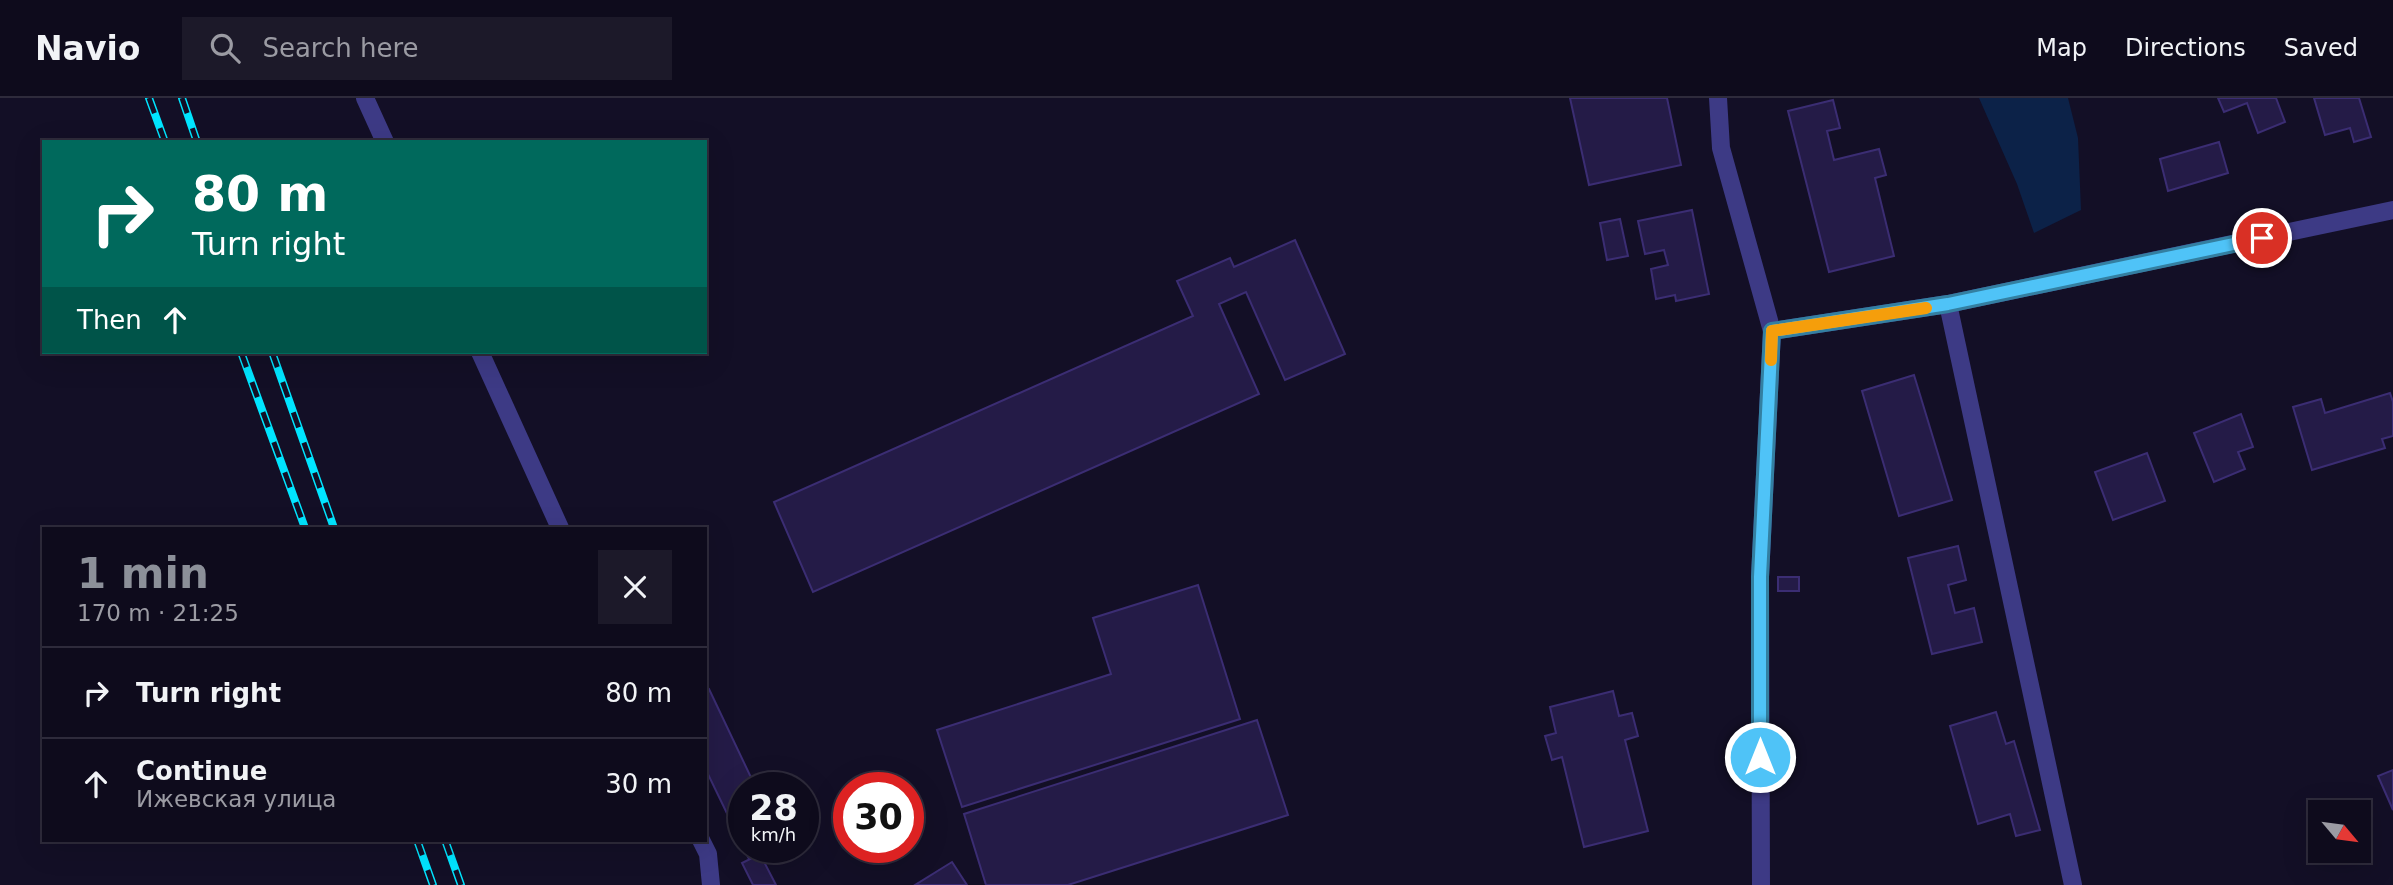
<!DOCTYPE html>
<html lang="en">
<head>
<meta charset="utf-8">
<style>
	body { margin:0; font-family:"DejaVu Sans",sans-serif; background:#1c1929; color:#f1f3f6; height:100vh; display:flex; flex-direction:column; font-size:26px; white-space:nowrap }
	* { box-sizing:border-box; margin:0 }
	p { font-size:23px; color:#9b9ba3 }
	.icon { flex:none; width:38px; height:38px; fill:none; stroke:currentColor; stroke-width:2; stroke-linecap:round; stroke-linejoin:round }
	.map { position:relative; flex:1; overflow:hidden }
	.side { position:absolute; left:42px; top:429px; width:665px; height:315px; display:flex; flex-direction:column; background:#0e0b1c; border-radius:0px; box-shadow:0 7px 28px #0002,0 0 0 2px #2e2b3b }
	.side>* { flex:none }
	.guide { position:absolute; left:42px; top:42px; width:665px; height:214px; border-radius:0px; box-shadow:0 7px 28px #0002,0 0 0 2px #2e2b3b; background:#00695c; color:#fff; overflow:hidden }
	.needle { width:46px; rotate:119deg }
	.tools { position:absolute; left:2308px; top:702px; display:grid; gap:14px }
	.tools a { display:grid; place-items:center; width:63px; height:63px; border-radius:0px; background:#0e0b1c; box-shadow:0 7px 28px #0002,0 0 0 2px #2e2b3b; font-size:35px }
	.speed { position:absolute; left:728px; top:674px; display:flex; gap:14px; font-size:35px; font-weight:700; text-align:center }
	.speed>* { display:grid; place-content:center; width:91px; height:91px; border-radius:50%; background:#0e0b1c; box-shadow:0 7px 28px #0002,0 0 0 2px #2e2b3b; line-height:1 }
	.speed small { font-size:18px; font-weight:400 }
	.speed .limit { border:10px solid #d22; background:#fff; color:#111 }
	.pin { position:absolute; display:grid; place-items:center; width:60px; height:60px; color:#fff; margin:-30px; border:4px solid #fff; border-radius:50%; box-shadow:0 2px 7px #0007 }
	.me { position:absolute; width:77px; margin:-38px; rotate:0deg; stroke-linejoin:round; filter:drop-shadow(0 0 5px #0008) }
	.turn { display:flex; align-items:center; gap:24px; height:147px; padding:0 35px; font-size:32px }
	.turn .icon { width:91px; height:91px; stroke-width:2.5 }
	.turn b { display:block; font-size:49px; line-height:60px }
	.then { display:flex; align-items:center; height:66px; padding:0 35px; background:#0003; gap:14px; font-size:26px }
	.round { display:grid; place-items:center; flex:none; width:74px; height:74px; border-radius:0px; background:#1c1929 }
	.headline { display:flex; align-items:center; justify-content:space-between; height:119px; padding:0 35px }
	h1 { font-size:42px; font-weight:600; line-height:52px; color:#8c9099 }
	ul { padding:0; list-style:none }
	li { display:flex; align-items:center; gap:21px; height:91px; padding:0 35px; border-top:2px solid #2e2b3b }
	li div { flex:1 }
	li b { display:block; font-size:26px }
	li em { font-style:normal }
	header { display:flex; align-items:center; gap:42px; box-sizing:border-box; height:98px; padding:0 35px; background:#0e0b1c; border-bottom:2px solid #2e2b3b }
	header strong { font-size:33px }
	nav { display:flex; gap:38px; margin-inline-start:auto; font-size:24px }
	.search { width:490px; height:63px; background:#1c1929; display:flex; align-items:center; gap:18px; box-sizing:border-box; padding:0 24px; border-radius:0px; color:#9b9ba3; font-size:26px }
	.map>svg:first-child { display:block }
</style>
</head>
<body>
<header>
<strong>Navio</strong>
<div class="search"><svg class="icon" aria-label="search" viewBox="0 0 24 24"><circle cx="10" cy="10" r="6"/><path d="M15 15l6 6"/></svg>Search here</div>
<nav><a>Map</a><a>Directions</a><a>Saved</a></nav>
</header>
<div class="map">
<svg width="2393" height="787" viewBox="0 0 2393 787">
	<rect width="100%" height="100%" fill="#130f26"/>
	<!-- water -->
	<polygon fill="#0c2248" points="1979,0 2068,0 2078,40 2081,112 2034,135 2017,86"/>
	<!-- building -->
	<g fill="#241b47" stroke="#3b2d73" stroke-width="2">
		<polygon points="1570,0 1667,0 1681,67 1589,87"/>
		<polygon points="2218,0 2276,0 2285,24 2258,35 2247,5 2224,14"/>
		<polygon points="2314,0 2359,0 2371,39 2354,44 2350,30 2325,37"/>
		<polygon points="1833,2 1840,30 1827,33 1834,62 1879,51 1886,77 1875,80 1894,158 1829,174 1788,13"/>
		<polygon points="2219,44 2228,75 2168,93 2160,61"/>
		<polygon points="1692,112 1709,196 1676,203 1675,197 1656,201 1651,171 1668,167 1664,152 1645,156 1638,123"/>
		<polygon points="1620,121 1628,158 1607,162 1600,125"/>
		<polygon points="1295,142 1345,256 1285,282 1246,194 1219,206 1259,296 813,494 774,404 1193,218 1177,183 1230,160 1234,169"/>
		<polygon points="1914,277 1952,402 1899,418 1862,293"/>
		<polygon points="2390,295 2393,304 2393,338 2382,341 2385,350 2312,372 2293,309 2321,301 2325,315"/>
		<polygon points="2241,316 2253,349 2238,354 2245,371 2214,384 2194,335"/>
		<polygon points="2147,355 2165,403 2113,422 2095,374"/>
		<polygon points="1958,448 1966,482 1948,487 1955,515 1974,510 1982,544 1932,556 1908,460"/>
		<rect x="1778" y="479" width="21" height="14"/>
		<polygon points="1198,487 1240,621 962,709 937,632 1111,576 1093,520"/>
		<polygon points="709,591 756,690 744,690 744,749 774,749 749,761 705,670 705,593"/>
		<polygon points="1613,593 1619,618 1632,615 1638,638 1625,642 1648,733 1584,749 1562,659 1552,662 1545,638 1556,635 1550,609"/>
		<polygon points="1996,614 2006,646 2014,643 2040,732 2016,738 2010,716 1978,726 1950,628"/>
		<polygon points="1257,622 1288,717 1068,787 986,787 964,716"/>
		<polygon points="2393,672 2393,712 2378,678"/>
		<polygon points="760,756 776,787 753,787 742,765"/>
		<polygon points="952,764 967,787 915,787"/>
	</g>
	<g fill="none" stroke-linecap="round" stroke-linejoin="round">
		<!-- minor -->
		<g stroke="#3d3a85" stroke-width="18">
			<polyline points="365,0 385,44"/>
			<polyline points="1718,0 1721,50 1772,233 1948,206 2393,112"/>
			<polyline points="1948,206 2073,787"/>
			<polyline points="480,254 560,430"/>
			<polyline points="701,742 708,756 711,787"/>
			<polyline points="1761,787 1760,479 1772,233"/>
		</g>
		<defs>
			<g id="rail">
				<polyline points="149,0 165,44"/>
				<polyline points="182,0 197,44"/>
				<polyline points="241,254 305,430"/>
				<polyline points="272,254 334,430"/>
				<polyline points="417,742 433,787"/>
				<polyline points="445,742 461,787"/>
			</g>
		</defs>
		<!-- rail casing -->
		<use href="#rail" stroke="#00e5ff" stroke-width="8"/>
		<!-- rail -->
		<use href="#rail" stroke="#130f26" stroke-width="5" stroke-dasharray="16" stroke-linecap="butt"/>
	</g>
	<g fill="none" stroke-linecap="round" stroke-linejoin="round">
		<defs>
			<polyline id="route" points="1760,659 1760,479 1772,233 1948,206 2262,140"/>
		</defs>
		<!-- route casing -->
		<use href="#route" stroke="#337fa1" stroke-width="18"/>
		<!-- route -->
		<use href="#route" stroke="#4fc3f7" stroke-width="12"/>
		<!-- slow -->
		<polyline stroke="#f59e0b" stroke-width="12" points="1771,262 1772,233 1926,210"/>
	</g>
</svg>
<div class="tools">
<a><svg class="needle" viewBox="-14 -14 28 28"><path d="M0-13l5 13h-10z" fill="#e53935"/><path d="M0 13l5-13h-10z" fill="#9b9ba3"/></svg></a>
</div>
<div class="speed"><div>28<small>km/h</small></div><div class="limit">30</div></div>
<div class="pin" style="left:2262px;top:140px;background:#d93025"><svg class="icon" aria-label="arrive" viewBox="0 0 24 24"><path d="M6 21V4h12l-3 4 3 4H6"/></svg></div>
<svg class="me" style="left:1760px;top:659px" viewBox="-20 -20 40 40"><circle r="17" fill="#4fc3f7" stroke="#fff" stroke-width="3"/><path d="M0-11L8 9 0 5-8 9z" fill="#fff"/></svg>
<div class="guide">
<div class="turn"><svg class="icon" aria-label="right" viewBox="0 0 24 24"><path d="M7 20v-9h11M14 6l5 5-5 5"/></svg><div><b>80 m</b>Turn right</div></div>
<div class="then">Then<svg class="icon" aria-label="ahead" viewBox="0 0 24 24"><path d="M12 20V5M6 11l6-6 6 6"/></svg></div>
</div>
<section class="side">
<div class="headline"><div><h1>1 min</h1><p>170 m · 21:25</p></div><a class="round"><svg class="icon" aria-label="close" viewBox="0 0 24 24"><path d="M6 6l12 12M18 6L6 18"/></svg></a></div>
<ul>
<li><svg class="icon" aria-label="right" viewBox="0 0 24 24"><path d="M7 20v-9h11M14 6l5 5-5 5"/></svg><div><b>Turn right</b></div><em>80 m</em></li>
<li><svg class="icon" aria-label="ahead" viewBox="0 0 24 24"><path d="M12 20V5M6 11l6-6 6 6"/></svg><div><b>Continue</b><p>Ижевская улица</p></div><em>30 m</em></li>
</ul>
</section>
</div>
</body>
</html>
